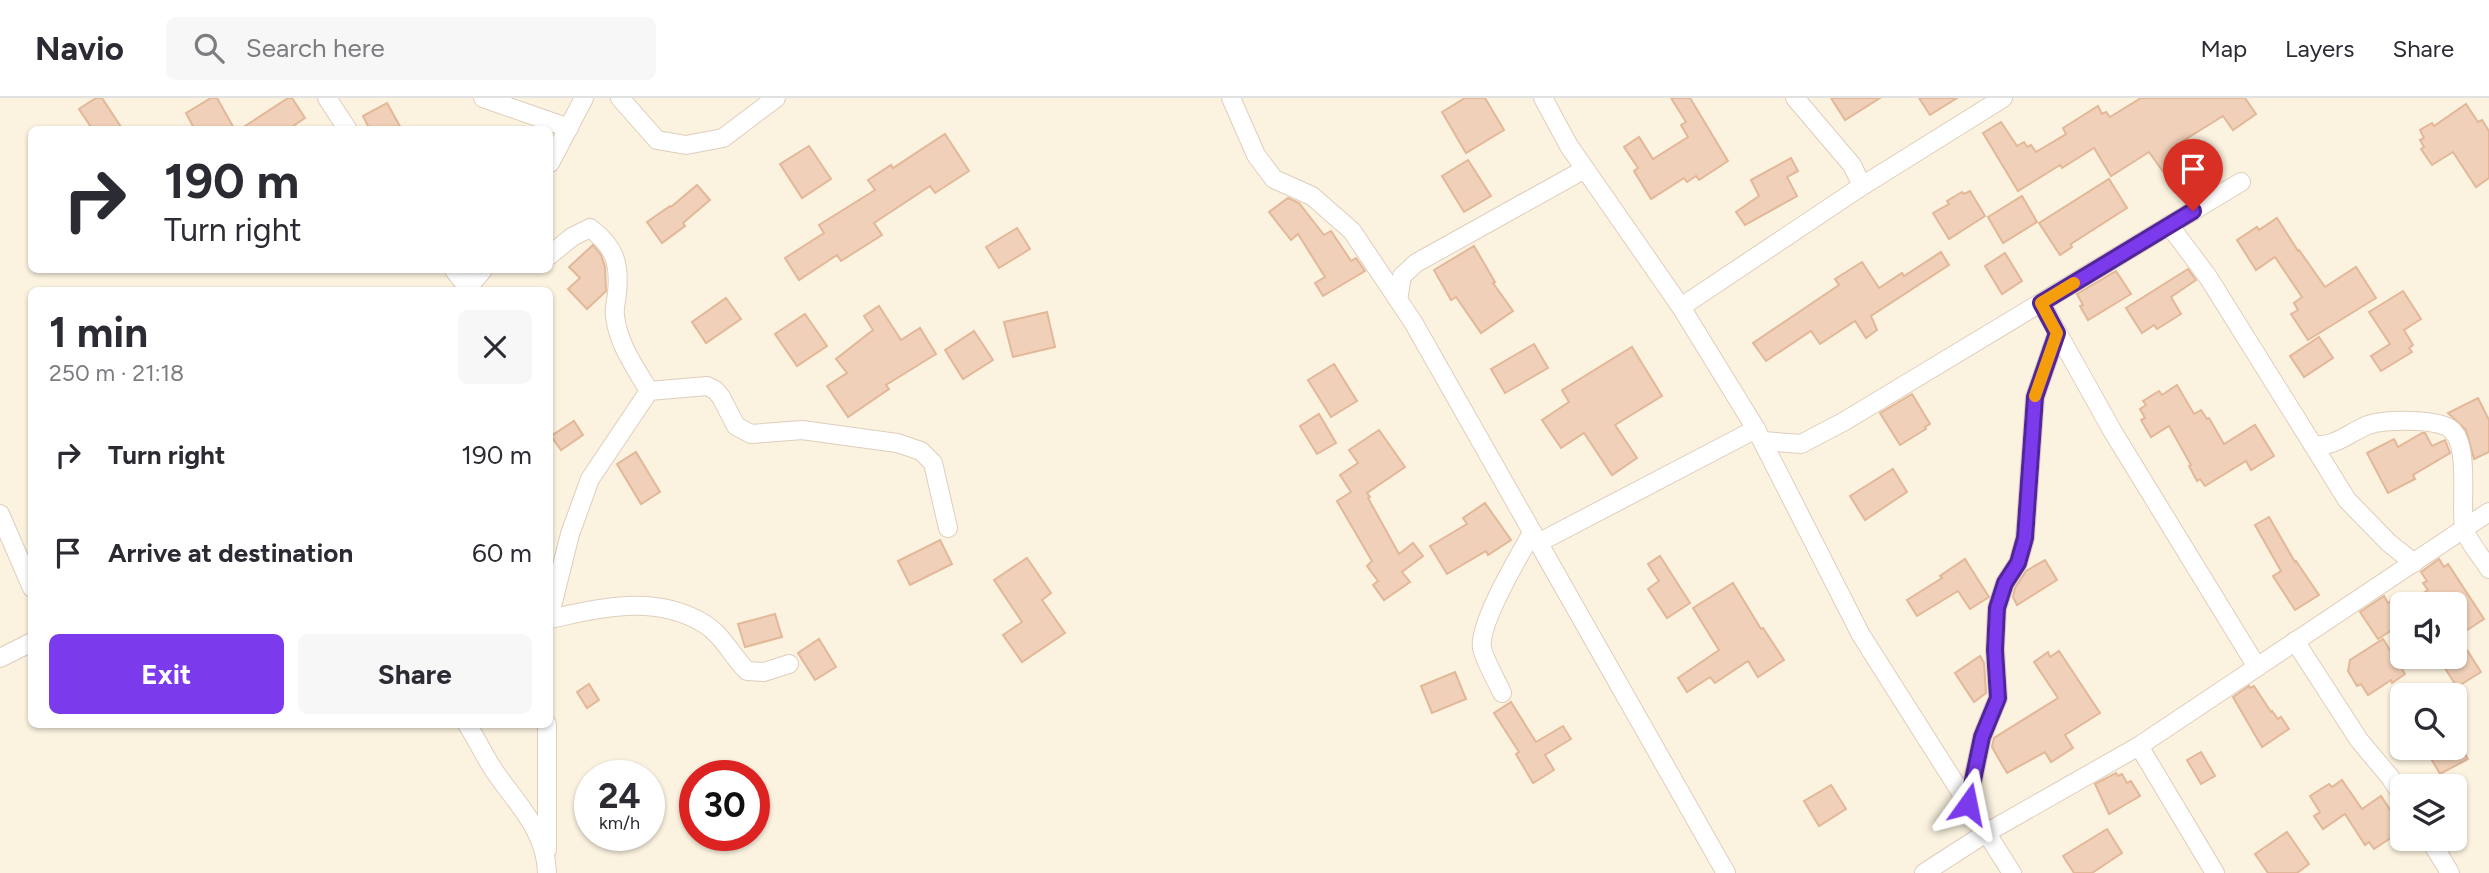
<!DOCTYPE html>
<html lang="en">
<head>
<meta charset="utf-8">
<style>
	body { margin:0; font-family:Figtree,sans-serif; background:#f7f7f7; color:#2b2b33; height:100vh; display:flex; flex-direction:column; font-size:26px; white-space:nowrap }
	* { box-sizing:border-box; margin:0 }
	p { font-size:23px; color:#7c7c81 }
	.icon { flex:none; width:38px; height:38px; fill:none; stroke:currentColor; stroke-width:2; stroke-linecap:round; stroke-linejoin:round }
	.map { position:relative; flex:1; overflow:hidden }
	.panel { position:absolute; left:28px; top:189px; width:525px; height:441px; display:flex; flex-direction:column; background:#fff; border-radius:10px; box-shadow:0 2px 5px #0004 }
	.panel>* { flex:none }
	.top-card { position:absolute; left:28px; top:28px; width:525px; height:147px; border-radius:10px; box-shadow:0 2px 5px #0004; background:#fff; color:#2b2b33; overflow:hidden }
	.fabs { position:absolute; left:2390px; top:494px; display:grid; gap:14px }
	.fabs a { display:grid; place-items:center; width:77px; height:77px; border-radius:10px; background:#fff; box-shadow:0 2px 5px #0004; font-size:35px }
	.speed { position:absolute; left:574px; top:662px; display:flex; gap:14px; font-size:35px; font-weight:700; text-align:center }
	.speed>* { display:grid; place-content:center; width:91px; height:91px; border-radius:50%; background:#fff; box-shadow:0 2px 5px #0004; line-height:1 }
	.speed small { font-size:18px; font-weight:400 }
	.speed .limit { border:10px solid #d22; background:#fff; color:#111 }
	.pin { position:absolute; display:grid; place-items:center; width:60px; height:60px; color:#fff; margin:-72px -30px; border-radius:50% 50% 50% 0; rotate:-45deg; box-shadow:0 0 7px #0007 }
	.pin .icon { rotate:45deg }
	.me { position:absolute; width:77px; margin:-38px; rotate:12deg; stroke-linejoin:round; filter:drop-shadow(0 0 5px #0008) }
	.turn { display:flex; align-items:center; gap:24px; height:147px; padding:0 21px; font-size:32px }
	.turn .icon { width:91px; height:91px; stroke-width:2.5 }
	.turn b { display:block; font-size:49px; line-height:60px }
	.round { display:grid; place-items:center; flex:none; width:74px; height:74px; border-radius:10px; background:#f7f7f7 }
	.headline { display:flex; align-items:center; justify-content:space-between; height:119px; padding:0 21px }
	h1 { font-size:42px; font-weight:700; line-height:52px }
	.action { display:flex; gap:14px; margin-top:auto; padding:14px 21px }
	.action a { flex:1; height:80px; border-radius:10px; background:#7c3aed; color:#fff; font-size:28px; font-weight:700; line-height:80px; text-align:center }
	.action a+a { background:#f7f7f7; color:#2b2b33 }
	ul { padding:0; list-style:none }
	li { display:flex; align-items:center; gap:21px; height:98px; padding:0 21px }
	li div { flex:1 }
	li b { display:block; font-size:26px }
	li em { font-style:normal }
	header { display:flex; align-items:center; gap:42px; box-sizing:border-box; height:98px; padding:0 35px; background:#fff; border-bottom:2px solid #e1e1e2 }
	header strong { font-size:33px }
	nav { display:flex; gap:38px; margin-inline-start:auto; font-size:24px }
	.search { width:490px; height:63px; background:#f7f7f7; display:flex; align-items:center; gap:18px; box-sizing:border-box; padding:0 24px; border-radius:10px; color:#7c7c81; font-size:26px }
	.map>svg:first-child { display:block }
</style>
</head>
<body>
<header>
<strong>Navio</strong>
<div class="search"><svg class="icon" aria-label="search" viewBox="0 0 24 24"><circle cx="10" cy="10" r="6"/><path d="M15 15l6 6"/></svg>Search here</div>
<nav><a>Map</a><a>Layers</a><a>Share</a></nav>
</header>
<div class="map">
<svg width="2489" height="775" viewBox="0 0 2489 775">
	<rect width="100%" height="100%" fill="#fbf2df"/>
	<!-- building -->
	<g fill="#f0d0b8" stroke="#e2b898" stroke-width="2">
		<polygon points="96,0 102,0 123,32 93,32 79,11"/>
		<polygon points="211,0 217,0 235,32 195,32 186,15"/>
		<polygon points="288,0 292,0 305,20 287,32 239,32"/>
		<polygon points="1465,0 1485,0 1504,32 1466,55 1442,14"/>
		<polygon points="1671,0 1690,0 1728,63 1699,82 1696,78 1687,84 1684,80 1651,101 1634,73 1638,70 1624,49 1639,39 1653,61 1688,39 1681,27 1686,24"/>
		<polygon points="1831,0 1880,0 1845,22"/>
		<polygon points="1919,0 1957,0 1930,17"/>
		<polygon points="2141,0 2245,0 2256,16 2233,32 2223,18 2178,46 2181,50 2177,53 2186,66 2167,79 2149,54 2111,78 2094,50 2062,70 2060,67 2018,93 1983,35 2001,24 2017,48 2024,44 2027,49 2031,47 2036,54 2066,36 2063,30 2098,8 2102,16 2106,14 2110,19"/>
		<polygon points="387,5 402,32 370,32 363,18"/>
		<polygon points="2466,6 2478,24 2482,22 2489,33 2489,80 2476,89 2453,54 2432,67 2421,51 2424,49 2420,42 2424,40 2420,32 2432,25 2434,28"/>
		<polygon points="945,36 969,73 935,95 930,88 874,125 882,137 841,163 837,157 799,182 785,160 824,135 819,127 875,92 868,82 891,67 893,70"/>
		<polygon points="809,48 831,81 802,100 780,66"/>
		<polygon points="1791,60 1798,73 1787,79 1797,98 1745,127 1736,114 1759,98 1751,82"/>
		<polygon points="1468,62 1491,98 1464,114 1442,78"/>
		<polygon points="2109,81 2127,110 2071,146 2072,149 2060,157 2039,125"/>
		<polygon points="697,87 710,102 683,125 685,128 662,145 647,124 670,108 671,109"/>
		<polygon points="1970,93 1985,118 1949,141 1933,115 1949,106 1947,103 1962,94 1964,96"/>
		<polygon points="2022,98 2037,124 2003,145 1988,119"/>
		<polygon points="1288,100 1299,105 1324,137 1331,133 1351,163 1356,160 1365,173 1323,198 1315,185 1325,179 1298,136 1291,142 1269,114"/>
		<polygon points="2277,120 2298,153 2299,152 2325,189 2356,169 2376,200 2308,242 2291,216 2298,212 2294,205 2302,199 2275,159 2256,172 2237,142 2257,129 2259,132"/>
		<polygon points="1017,130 1030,151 999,170 986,149"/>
		<polygon points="593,147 601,157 605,169 606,193 587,211 568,191 580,180 569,169"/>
		<polygon points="1474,148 1495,184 1493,185 1513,213 1481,235 1456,199 1451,202 1434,172"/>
		<polygon points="1941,154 1949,167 1871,218 1877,232 1866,240 1855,223 1820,246 1811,233 1766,263 1753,245 1839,187 1835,181 1862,164 1879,190 1902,175 1904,178"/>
		<polygon points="2005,155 2022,183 2002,196 1985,168"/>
		<polygon points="2188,171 2196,182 2171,199 2181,216 2157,231 2154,227 2142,235 2126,210"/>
		<polygon points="2116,173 2131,196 2088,222 2080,208 2083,207 2077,196"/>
		<polygon points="2403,193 2421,221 2404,232 2413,247 2409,250 2412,254 2381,273 2371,258 2390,246 2369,214"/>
		<polygon points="726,200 741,221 706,245 692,224"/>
		<polygon points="879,208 901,242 920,230 936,256 886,287 889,291 848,319 827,288 847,275 836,261 873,232 864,218"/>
		<polygon points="1047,214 1055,249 1013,259 1004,224"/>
		<polygon points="805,216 827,248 797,268 775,236"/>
		<polygon points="974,233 993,262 963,281 945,252"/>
		<polygon points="2319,239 2333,260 2304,279 2290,258"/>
		<polygon points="1534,246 1548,270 1505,295 1491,271"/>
		<polygon points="1632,249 1662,298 1615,327 1637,360 1612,377 1584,335 1561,350 1542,322 1569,304 1562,292"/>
		<polygon points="1334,266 1357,303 1331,319 1308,282"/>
		<polygon points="2177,287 2194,316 2201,312 2207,321 2209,320 2224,346 2255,327 2274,358 2251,372 2246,363 2205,388 2200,381 2197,383 2189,368 2191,367 2169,328 2151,339 2141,322 2145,320 2140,311 2146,307 2143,303 2159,293 2162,297"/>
		<polygon points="1912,296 1930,326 1925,329 1926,331 1900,347 1880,315"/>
		<polygon points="2478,300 2489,322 2489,354 2474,361 2466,332 2448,315"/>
		<polygon points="1319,316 1336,345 1317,356 1300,328"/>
		<polygon points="574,323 583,337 561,352 551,338"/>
		<polygon points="1379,332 1405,369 1367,395 1370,399 1368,400 1399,456 1413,445 1423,458 1402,474 1410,484 1384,502 1373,487 1378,483 1367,468 1372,463 1337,403 1351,394 1340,377 1358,365 1349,352"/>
		<polygon points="2422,335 2425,335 2432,348 2445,342 2450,355 2413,377 2415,381 2388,395 2367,355 2394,341 2398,349"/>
		<polygon points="636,354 660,394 641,406 617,366"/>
		<polygon points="1893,371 1907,394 1865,422 1850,398"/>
		<polygon points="1485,405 1511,442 1488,457 1486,453 1447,476 1430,448 1467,426 1463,420"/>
		<polygon points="2269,419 2295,464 2296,463 2319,497 2295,512 2273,478 2281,473 2255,427"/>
		<polygon points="940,442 952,466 910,487 898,463"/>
		<polygon points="1660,458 1690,505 1667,520 1648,491 1659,483 1648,466"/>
		<polygon points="1027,460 1051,495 1042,502 1065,535 1022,564 1003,537 1022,524 994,482"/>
		<polygon points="1965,461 1989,499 1970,511 1958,493 1917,518 1907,502 1942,480 1940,478"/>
		<polygon points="2439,461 2444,469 2448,466 2484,521 2458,538 2481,574 2457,589 2437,558 2455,558 2455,506 2406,506 2428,492 2423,485 2427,483 2421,474"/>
		<polygon points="2045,462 2057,482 2017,507 2013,499 2015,490 2026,473"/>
		<polygon points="1733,485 1761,531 1763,530 1784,562 1758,579 1748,563 1715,585 1710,579 1687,594 1678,580 1719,552 1693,510"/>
		<polygon points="2384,498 2388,505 2391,503 2396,512 2403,508 2403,525 2378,541 2360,514"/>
		<polygon points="775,516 782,539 745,549 738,526"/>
		<polygon points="819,541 836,569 815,582 798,555"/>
		<polygon points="2383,541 2405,576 2392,585 2391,582 2368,597 2361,586 2357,588 2348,573 2350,562"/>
		<polygon points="2059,553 2100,615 2065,637 2073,650 2051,664 2045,654 2007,675 1992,649 1994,640 2058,600 2034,564 2048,554 2050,559"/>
		<polygon points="1980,558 1984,565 1986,595 1974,604 1955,575"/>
		<polygon points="1455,574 1466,601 1432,615 1421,588"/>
		<polygon points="589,586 599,602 587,610 577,594"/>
		<polygon points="2249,588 2250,590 2254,588 2271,614 2272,613 2278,621 2281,619 2289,631 2262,649 2233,599"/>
		<polygon points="1511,604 1536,644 1563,628 1571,641 1545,657 1554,672 1533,685 1516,656 1519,654 1494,615"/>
		<polygon points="2443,649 2461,649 2468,661 2440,676 2429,657"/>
		<polygon points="2201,654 2215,678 2201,686 2187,662"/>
		<polygon points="2116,675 2118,678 2122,676 2127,685 2131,683 2140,698 2109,716 2095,686"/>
		<polygon points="2342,682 2362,711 2381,698 2403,732 2374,751 2369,744 2365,747 2345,716 2323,731 2314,718 2320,714 2310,698 2329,686 2332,689"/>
		<polygon points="1831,687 1846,711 1819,728 1804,703"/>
		<polygon points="2107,731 2122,755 2092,775 2074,775 2063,758"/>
		<polygon points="2287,734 2309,766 2297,775 2268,775 2255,756"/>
	</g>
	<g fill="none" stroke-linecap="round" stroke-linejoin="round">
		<defs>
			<g id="street">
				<polyline points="327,0 348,32"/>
				<polyline points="483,0 569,30"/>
				<polyline points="620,0 657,42 686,47 723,40 776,0"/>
				<polyline points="1231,0 1256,57 1274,81 1312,98 1352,133 1413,224 1726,775"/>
				<polyline points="1543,0 1569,48 1681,209 1756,331 1861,537 2012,775"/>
				<polyline points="1795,0 1852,67 1862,88"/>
				<polyline points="550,65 584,0"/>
				<path d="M2169 127 2208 179 2313 347C2334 350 2350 334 2368 327 2385 321 2434 321 2449 330 2471 343 2460 406 2464 429 2467 443 2482 459 2489 471"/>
				<path d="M550 157 572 139 590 130C615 149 620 165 617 196 616 203 614 211 615 218 618 246 635 269 649 293L707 288 715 292 721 299 736 328 751 336 802 332 897 345 921 353 933 365 948 430"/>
				<polyline points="454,172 468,190"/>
				<polyline points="466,192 483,172"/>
				<polyline points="1398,202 1402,178 1416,165 1585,71"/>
				<polyline points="2041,205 2113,334 2257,569"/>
				<polyline points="1681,209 1862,88 2003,0"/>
				<polyline points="1763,343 1801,346 1843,324 2241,84"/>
				<polyline points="2313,347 2347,402 2389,445 2414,465"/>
				<polyline points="0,416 32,490"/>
				<polyline points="1538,445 1756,331"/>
				<polyline points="550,516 570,436 590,381 649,293"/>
				<path d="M550 521C601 510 654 496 703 525 722 536 732 558 747 573L764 574 789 566"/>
				<polyline points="2295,543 2359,642 2390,679 2403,699"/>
				<polyline points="0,560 32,544"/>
				<path d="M1502 595C1496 581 1485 564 1482 550 1478 526 1519 458 1532 435"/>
				<path d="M467 626C477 642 485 659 495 674 518 707 546 733 547 775"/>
				<polyline points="2139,648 2215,775"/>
				<polyline points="1968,706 1982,639 1998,600 1995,552 1997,510 2005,485 2018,465 2025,440 2035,299 2057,235"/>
				<polyline points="2429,740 2450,775"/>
				<polyline points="547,752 547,626"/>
				<polyline points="1924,775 1986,735 2139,648 2489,414"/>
			</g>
		</defs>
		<!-- street casing -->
		<use href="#street" stroke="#dfcebc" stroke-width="20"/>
		<!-- street -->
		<use href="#street" stroke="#fff" stroke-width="18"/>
	</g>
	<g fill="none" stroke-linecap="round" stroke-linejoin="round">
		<defs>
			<polyline id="route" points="1968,706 1982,639 1998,600 1995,552 1997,510 2005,485 2018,465 2025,440 2035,299 2057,235 2041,205 2193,113"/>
		</defs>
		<!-- route casing -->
		<use href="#route" stroke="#51269a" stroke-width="18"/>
		<!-- route -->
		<use href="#route" stroke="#7c3aed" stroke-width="12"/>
		<!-- slow -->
		<polyline stroke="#f59e0b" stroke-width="12" points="2035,298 2057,235 2041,205 2074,185"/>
	</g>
</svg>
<div class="fabs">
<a><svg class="icon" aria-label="sound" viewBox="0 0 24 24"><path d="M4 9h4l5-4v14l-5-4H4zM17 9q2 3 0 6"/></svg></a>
<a><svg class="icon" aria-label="search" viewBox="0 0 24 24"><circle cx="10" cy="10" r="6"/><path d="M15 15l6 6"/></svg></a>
<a><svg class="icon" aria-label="layers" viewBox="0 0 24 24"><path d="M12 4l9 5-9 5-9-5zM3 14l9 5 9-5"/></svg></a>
</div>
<div class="speed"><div>24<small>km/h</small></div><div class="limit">30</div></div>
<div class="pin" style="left:2193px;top:113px;background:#d93025"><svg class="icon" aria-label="arrive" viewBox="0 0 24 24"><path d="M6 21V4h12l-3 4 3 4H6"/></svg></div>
<svg class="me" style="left:1968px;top:706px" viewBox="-20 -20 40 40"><path d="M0-17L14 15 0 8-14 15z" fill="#7c3aed" stroke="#fff" stroke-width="4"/></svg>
<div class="top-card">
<div class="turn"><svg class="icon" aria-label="right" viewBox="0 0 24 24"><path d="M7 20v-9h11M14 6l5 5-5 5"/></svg><div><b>190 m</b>Turn right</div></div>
</div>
<section class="panel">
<div class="headline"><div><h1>1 min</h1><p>250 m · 21:18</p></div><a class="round"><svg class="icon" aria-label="close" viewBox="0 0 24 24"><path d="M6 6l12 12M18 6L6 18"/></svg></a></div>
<ul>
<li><svg class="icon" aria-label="right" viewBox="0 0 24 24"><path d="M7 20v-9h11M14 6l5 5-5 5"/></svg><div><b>Turn right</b></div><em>190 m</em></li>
<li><svg class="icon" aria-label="arrive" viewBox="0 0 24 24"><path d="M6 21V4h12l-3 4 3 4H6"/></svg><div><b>Arrive at destination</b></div><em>60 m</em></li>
</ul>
<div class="action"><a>Exit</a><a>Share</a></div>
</section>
</div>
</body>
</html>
